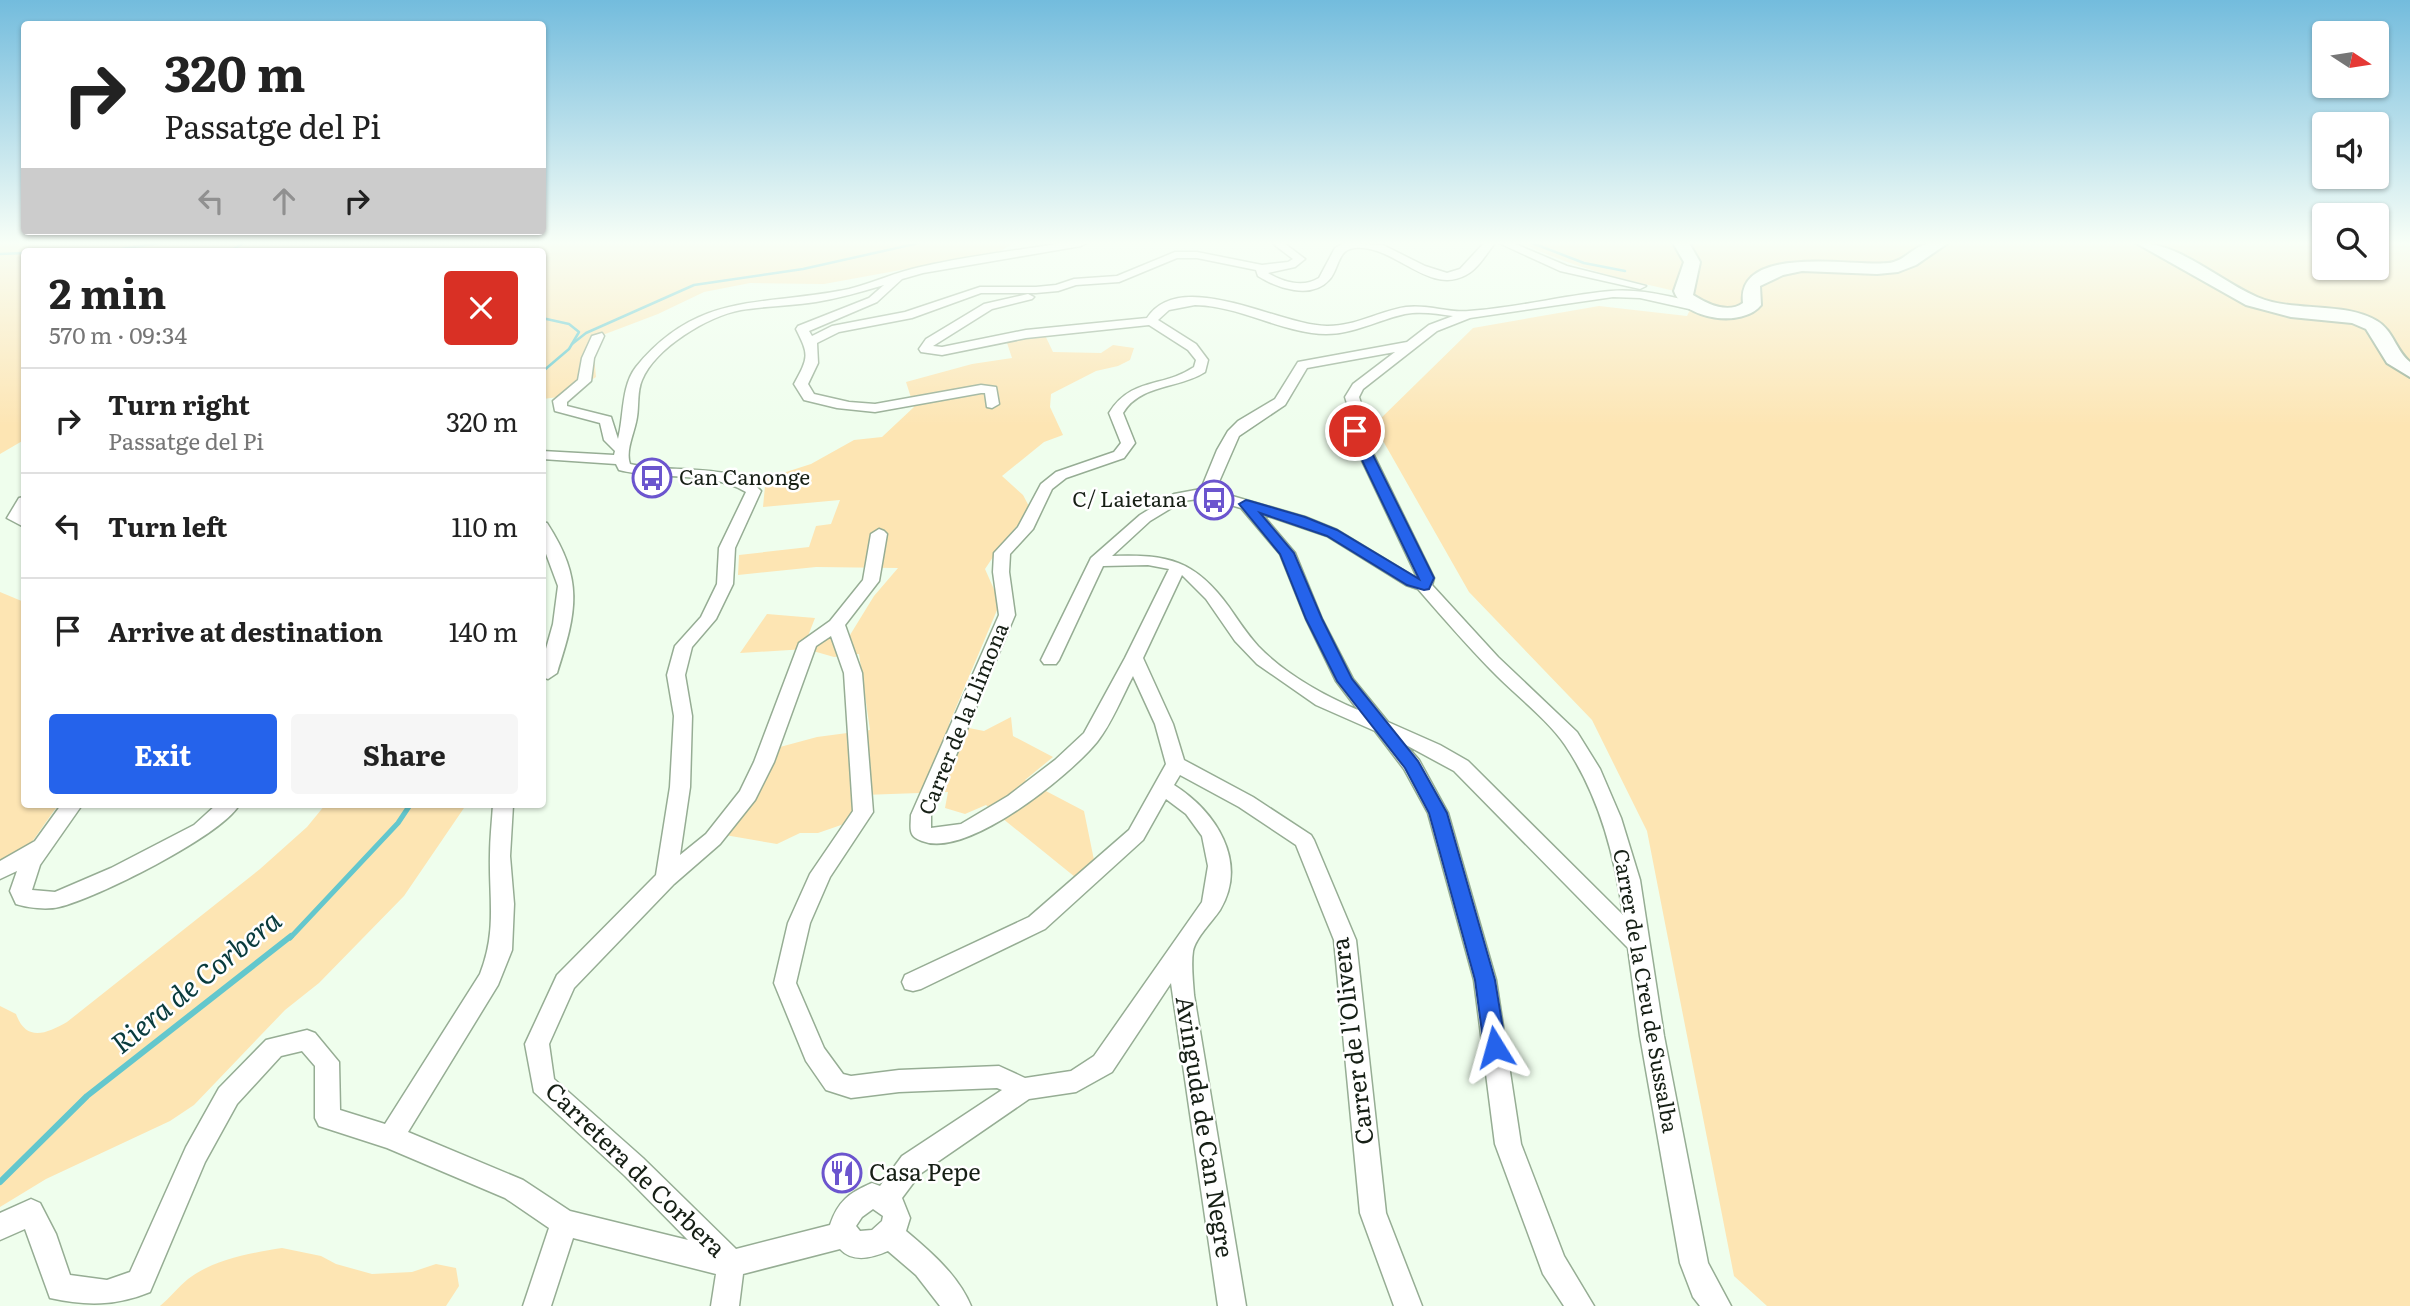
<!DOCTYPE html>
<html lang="en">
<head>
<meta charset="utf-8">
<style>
	body { margin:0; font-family:Literata,serif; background:#f6f6f6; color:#222; height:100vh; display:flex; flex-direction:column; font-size:26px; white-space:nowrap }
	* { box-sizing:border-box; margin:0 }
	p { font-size:23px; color:#767676 }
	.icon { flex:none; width:38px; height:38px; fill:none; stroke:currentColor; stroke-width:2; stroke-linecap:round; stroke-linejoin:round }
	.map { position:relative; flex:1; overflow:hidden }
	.sheet { position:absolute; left:21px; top:248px; width:525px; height:560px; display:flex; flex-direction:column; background:#fff; border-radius:7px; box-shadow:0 2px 5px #0004 }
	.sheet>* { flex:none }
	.banner { position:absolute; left:21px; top:21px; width:525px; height:214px; border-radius:7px; box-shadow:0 2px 5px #0004; background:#fff; color:#222; overflow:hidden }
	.needle { width:46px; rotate:102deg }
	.buttons { position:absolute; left:2312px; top:21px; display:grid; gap:14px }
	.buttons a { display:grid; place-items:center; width:77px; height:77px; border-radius:7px; background:#fff; box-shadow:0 2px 5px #0004; font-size:35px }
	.pin { position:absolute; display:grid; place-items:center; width:60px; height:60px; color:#fff; margin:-30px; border:4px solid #fff; border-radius:50%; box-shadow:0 2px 7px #0007 }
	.me { position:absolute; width:77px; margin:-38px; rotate:352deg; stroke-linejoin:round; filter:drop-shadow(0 0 5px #0008) }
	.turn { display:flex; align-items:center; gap:24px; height:147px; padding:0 28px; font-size:32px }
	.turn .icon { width:91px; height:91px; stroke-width:2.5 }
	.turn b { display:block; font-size:49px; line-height:60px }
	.lanes { display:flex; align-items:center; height:66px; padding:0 28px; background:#0003; justify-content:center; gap:35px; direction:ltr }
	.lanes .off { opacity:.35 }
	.round { display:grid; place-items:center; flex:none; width:74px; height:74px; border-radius:7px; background:#f6f6f6 }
	.head { display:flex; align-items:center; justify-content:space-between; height:119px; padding:0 28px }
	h1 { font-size:42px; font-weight:700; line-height:52px }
	.cta { display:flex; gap:14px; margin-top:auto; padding:14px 28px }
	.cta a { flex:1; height:80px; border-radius:7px; background:#2563eb; color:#fff; font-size:28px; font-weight:700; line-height:80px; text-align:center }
	.cta a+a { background:#f6f6f6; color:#222 }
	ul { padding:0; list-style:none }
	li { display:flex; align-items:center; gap:21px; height:105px; padding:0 28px; border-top:2px solid #e0e0e0 }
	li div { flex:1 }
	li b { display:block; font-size:26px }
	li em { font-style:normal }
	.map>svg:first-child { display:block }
</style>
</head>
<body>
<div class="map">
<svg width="2410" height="1306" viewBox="0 0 2410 1306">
	<rect width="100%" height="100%" fill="#effeed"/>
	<!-- green -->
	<g fill="#fde5b3">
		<polygon points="0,243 1014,243 999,252 824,284 750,283 704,292 658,314 600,336 594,356 596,377 566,396 543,399 542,252 24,252 24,440 0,454"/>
		<path d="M1522 243H2324V268H2376L2377 243H2410V1306H1767L1734 1276 1647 831 1592 720 1469 592 1374 425 1473 328 1599 306 1687 316 1695 300 1690 294C1632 282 1575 269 1522 243Z"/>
		<polygon points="1044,333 1053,352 1101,353 1113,345 1134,348 1130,360 1118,366 1096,371 1051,394 1050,407 1063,435 1044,442 1002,476 1023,495 1031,510 1003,542 985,569 1000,603 949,724 984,731 1011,717 1013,736 1053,757 1025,780 1084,811 1094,860 1075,877 986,805 965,814 945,808 948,792 863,795 844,824 818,833 800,833 777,844 725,835 760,788 780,747 817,737 870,730 859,654 834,657 806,649 740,653 767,614 815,618 808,636 850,635 874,596 898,568 816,567 738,575 739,555 809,547 816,526 831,524 840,500 763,507 765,486 757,476 786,472 811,464 854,440 882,437 914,407 906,382 972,364 1012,358 1006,340"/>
		<polygon points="0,592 24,602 24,805 58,805 27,849 0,867"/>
		<path d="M325 805H466L404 896 319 983 285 1010 194 1105 170 1121 46 1179 0 1207V1006L16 1014C26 1042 46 1034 67 1022L260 869 307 827Z"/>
		<path d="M282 1248 321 1256 336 1264 372 1274 412 1272 436 1264 456 1268 459 1286 446 1306H160C170 1298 178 1287 188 1279 214 1259 251 1253 282 1248Z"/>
	</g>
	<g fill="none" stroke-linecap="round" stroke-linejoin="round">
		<!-- stream-far2 -->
		<g stroke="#63c7cd" stroke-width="2.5">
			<polyline points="1532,243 1584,263 1625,271"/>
			<polyline points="44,252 121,249 160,243"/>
			<polyline points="228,252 244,243"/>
			<polyline points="0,254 24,253"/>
			<polyline points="542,318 569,324 579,332 569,349 542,372"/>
			<polyline points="572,344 586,333 694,285 803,269 919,243"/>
		</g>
		<!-- stream-far1 -->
		<polyline stroke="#63c7cd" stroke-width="5" points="290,938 398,823 410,805"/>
		<!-- stream -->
		<polyline stroke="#63c7cd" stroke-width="6" points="0,1182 87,1096 291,936"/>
		<defs>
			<g id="street">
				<path d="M1062 243H1086L1081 246 923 273 902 279 877 302 809 331 812 336 832 326 905 312 980 287H1036L1056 285 1074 279 1117 276 1175 252H1197L1262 265 1288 262 1293 259 1272 243H1284L1305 259 1295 267 1268 273C1283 282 1303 288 1319 278L1335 248 1344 243 1383 245 1425 266 1447 273 1460 269 1484 243H1495C1487 253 1478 269 1466 275 1428 296 1393 243 1354 248 1337 250 1339 270 1329 280 1311 300 1277 288 1258 276L1256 270 1197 258H1177L1119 282 1076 285 1058 291 1036 293H981L912 318 839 332 817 343 818 363 808 384 814 394 849 402 875 404 981 385 996 387 999 404 992 408 987 407 985 393H981L875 412 837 408 804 400 794 384C809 357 809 355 796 329L798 326 869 298 884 285C861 292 839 298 816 302 791 306 765 306 741 310 708 316 655 348 642 380 637 391 639 405 637 417 635 432 625 450 630 464 667 474 735 461 761 491L735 548 733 584 716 619 692 647 685 675 692 716 690 787 680 855 706 834 740 791 754 762 799 643 830 621 863 580 871 534 879 529 884 531 887 534 879 581 845 625 862 673 873 812 830 877 810 923 796 983 824 1048 843 1074 851 1076 899 1070 999 1066 1025 1078 1071 1071 1094 1056 1202 902 1208 866 1202 836 1186 814 1166 799 1143 840 1045 929 921 989 913 991 905 989 902 982 905 975 1029 917 1129 830 1166 764 1155 724 1133 676C1122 697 1112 723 1097 742 1069 776 967 859 922 841 917 839 912 837 911 831 910 826 911 820 911 815L999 615 993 572 994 553 1018 527 1041 484 1056 472 1114 452 1121 443 1109 413C1131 377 1163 388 1194 367L1196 360 1188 350 1149 325 1026 338 942 355 921 352 919 349 926 339 984 304 1028 294 1034 297 1032 299 992 309 933 346 942 347 1026 330 1147 318C1181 266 1282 327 1328 326 1356 326 1379 311 1406 307 1427 304 1449 313 1469 311 1517 308 1564 295 1611 291 1644 288 1680 299 1711 306L1713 309 1707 313 1640 298 1613 297 1470 318 1437 331 1363 389 1359 397 1364 413 1362 431 1434 578 1432 585 1498 657 1577 732 1600 769 1621 818 1640 880 1664 1036 1708 1263 1731 1306H1700L1693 1297 1680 1263 1640 1036 1628 948 1454 771 1406 745 1419 760 1448 813 1496 980 1521 1144 1564 1256 1594 1306H1564L1543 1274 1495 1144 1474 980 1428 813 1404 769 1375 731 1316 705 1257 664 1235 641 1206 599 1182 575 1143 658 1173 724 1184 760 1253 797 1311 835 1314 840 1356 940 1386 1213 1422 1306H1394L1360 1213 1334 940 1296 845 1239 807 1180 775 1174 785C1215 811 1249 861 1220 910 1212 922 1196 937 1193 951 1191 964 1193 981 1194 995L1246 1306H1218L1171 983 1112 1072 1076 1092 1029 1099 920 1174 902 1198 910 1218 906 1231C931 1252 958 1275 971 1306H940L916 1275 888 1251C872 1258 853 1263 840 1249L743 1274 739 1306H711L716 1274 573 1238 551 1306H523L549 1228 505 1198 387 1148 319 1126 315 1118V1066L302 1051 281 1056 237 1104 205 1162 150 1292C116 1306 86 1306 50 1298L25 1229 0 1240V1213L31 1199 40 1203 56 1234 70 1275 107 1280 130 1272 186 1147 219 1088 266 1040 307 1030 315 1033 339 1062 340 1110 385 1124 480 974C497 931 489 899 490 855 490 838 492 821 493 805H513L510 856 514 904 512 950 498 985 408 1132 523 1180 570 1211 688 1240 625 1176 534 1092 525 1044 557 975 656 875 670 787 674 716 667 675 675 646 701 617 717 584 719 548 746 492C713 471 658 480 619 470L616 464 542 459V451L614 455 615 451 604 440 600 423 555 411 553 401 578 380 582 358 592 336 602 333 604 336 594 358 591 381 567 402V406L611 417 618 439C624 417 621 386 636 367 699 290 764 307 849 289 873 283 896 272 920 267 967 256 1015 251 1062 243ZM1195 305C1241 306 1281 333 1326 334 1354 334 1378 320 1405 314 1421 311 1438 314 1453 316L1429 325 1407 342 1298 362 1275 399 1238 421 1228 431 1217 450 1201 489 1174 494 1140 515 1091 558 1041 660 1044 664H1056L1059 660 1103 566 1148 565 1169 569 1125 658 1084 733 1055 760 1008 796 961 824 931 828V815L1015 615 1009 572 1010 554 1033 529 1052 489 1066 478 1124 458 1135 443 1123 413C1140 384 1179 389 1205 372L1208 360 1196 344 1158 320 1169 310ZM1395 352 1353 384 1345 397 1350 413 1348 431 1418 579 1337 530 1305 517 1215 491 1239 436 1285 405 1307 368ZM1206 498 1241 508 1280 554 1306 619 1336 681 1358 710C1323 695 1285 674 1258 646 1247 634 1238 620 1229 607 1195 560 1168 554 1112 556L1150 521 1183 501ZM1262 514 1327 536 1406 585 1418 589C1444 619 1470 649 1497 676 1518 697 1549 721 1565 745 1599 795 1615 856 1623 915L1468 761 1440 745 1388 722 1353 679 1322 619 1295 553ZM831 636 844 673 853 811 810 874 788 923 774 983 806 1061 826 1090 851 1098 899 1092 997 1088 1002 1090 902 1156 880 1186 872 1183C849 1193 838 1201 830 1225L736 1249 643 1158 554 1079 549 1044 574 988 674 884 720 844 755 800 774 762 816 646ZM873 1209 883 1216 882 1221 872 1230 860 1231 856 1226 862 1217Z"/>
				<polygon points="1499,243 1513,243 1567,266 1646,286 1640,289 1560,271"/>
				<polygon points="24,497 24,527 7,518 19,498"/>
				<path d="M542 522 547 523C584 580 577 611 557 673L548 679 542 677V663L553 624 558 586 542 543Z"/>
				<path d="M61 805H82L40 865 32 890 55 892 111 868 194 825 216 805H239C221 836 95 899 59 907 47 910 28 908 16 904L10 891 17 871 0 879V861L35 841Z"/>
			</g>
			<g id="secondary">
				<path d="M1673 243H1689L1700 262 1693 295C1707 304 1728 314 1743 303 1736 243 1854 267 1888 263 1903 262 1912 248 1926 244 1932 241 1942 243 1948 243L1916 265 1898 272 1877 274 1802 271 1783 275 1760 286 1761 305C1743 328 1684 320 1674 291L1684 262Z"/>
				<path d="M2136 243C2179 242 2218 280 2257 297 2294 313 2344 301 2377 321 2393 330 2396 351 2410 362V377L2387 363 2366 329 2352 323 2291 317 2246 305Z"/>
			</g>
		</defs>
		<!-- street casing -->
		<use href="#street" stroke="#96ad94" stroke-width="3"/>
		<!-- secondary casing -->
		<use href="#secondary" stroke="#96ad94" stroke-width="4"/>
		<!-- street -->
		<use href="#street" fill="#fff" fill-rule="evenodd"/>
		<!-- secondary -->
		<use href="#secondary" fill="#fff" fill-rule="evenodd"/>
	</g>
	<!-- sky -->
	<linearGradient id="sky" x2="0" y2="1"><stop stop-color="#73bcdd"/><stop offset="0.57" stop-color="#f8fff7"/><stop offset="1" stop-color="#f8fff7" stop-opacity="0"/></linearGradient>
	<rect width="2410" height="426" fill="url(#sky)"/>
	<!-- route -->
	<polygon fill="#2563eb" stroke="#184099" stroke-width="2" points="1355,427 1361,431 1434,578 1429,589 1424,590 1407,585 1327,536 1260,513 1294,553 1322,619 1352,679 1418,761 1447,813 1495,980 1506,1047 1503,1054 1495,1056 1487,1054 1484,1047 1475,980 1429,813 1405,768 1337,681 1306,619 1280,554 1239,504 1246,500 1250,501 1305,517 1337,530 1419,579 1348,431"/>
	<!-- icons -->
	<defs>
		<symbol id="bus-ring" viewBox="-11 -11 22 22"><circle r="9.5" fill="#fff" stroke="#6b55ce" stroke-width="1.5"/><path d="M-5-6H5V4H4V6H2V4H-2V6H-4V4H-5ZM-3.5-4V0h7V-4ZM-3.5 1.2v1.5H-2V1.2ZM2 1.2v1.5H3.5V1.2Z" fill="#6b55ce"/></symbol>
		<symbol id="restaurant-ring" viewBox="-11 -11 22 22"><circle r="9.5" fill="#fff" stroke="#6b55ce" stroke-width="1.5"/><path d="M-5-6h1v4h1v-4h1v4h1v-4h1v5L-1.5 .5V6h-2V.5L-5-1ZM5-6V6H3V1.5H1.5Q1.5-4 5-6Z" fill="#6b55ce"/></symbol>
	</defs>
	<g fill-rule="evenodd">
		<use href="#bus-ring" x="630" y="456" width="44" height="44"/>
		<use href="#bus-ring" x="1192" y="478" width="44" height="44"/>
		<use href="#restaurant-ring" x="820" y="1151" width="44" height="44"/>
	</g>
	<g text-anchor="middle" stroke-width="5" stroke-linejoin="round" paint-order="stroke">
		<!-- poi labels -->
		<g font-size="21" fill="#161f15" stroke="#fff" text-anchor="start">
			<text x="679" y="485">Can Canonge</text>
			<text x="1187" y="507" text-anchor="end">C/ Laietana</text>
		</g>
		<!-- street labels -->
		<g font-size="21" fill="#161f15" stroke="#fff">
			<text transform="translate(964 719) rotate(-68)" y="7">Carrer de la Llimona</text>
			<text transform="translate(1645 991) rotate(80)" y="7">Carrer de la Creu de Sussalba</text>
		</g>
		<!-- near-street labels -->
		<g font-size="24" fill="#161f15" stroke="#fff">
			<text transform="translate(1353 1041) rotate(-97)" y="8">Carrer de l'Olivera</text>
			<text transform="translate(1204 1127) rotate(81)" y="8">Avinguda de Can Negre</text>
			<text transform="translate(635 1170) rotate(44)" y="8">Carretera de Corbera</text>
		</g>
		<!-- near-poi labels -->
		<g font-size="24" fill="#161f15" stroke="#fff" text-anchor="start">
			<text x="869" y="1181">Casa Pepe</text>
		</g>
		<!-- near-water labels -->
		<g font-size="28" font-style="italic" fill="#093b3d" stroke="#fff">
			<text transform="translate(196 982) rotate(-39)" y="10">Riera de Corbera</text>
		</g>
	</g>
</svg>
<div class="buttons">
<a><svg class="needle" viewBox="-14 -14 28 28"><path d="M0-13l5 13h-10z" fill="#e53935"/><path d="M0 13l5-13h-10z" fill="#767676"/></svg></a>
<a><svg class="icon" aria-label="sound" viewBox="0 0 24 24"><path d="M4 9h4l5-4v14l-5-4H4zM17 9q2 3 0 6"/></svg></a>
<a><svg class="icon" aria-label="search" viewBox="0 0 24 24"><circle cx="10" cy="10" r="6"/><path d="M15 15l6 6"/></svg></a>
</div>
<div class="pin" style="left:1355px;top:431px;background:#d93025"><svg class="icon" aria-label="arrive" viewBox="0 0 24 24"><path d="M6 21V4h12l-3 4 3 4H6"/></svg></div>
<svg class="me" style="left:1495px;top:1047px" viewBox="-20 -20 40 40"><path d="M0-17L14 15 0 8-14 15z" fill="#2563eb" stroke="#fff" stroke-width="4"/></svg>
<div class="banner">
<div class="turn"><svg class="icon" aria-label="right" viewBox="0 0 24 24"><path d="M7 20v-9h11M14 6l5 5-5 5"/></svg><div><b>320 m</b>Passatge del Pi</div></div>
<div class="lanes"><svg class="icon off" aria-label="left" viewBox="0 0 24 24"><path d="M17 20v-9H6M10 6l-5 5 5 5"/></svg><svg class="icon off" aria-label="ahead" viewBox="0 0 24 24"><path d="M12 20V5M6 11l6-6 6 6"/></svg><svg class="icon" aria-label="right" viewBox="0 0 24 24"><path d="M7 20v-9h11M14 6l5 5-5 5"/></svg></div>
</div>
<section class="sheet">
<div class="head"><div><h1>2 min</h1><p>570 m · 09:34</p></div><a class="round" style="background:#d93025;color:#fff"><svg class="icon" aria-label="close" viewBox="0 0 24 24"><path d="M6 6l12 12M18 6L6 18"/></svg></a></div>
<ul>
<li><svg class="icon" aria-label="right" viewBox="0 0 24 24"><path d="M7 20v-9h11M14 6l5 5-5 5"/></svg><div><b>Turn right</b><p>Passatge del Pi</p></div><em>320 m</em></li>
<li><svg class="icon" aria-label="left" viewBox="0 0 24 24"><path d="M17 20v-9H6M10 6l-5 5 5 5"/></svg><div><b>Turn left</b></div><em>110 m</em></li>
<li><svg class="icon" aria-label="arrive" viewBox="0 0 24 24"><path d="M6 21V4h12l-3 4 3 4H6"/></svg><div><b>Arrive at destination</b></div><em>140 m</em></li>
</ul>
<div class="cta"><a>Exit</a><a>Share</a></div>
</section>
</div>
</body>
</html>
